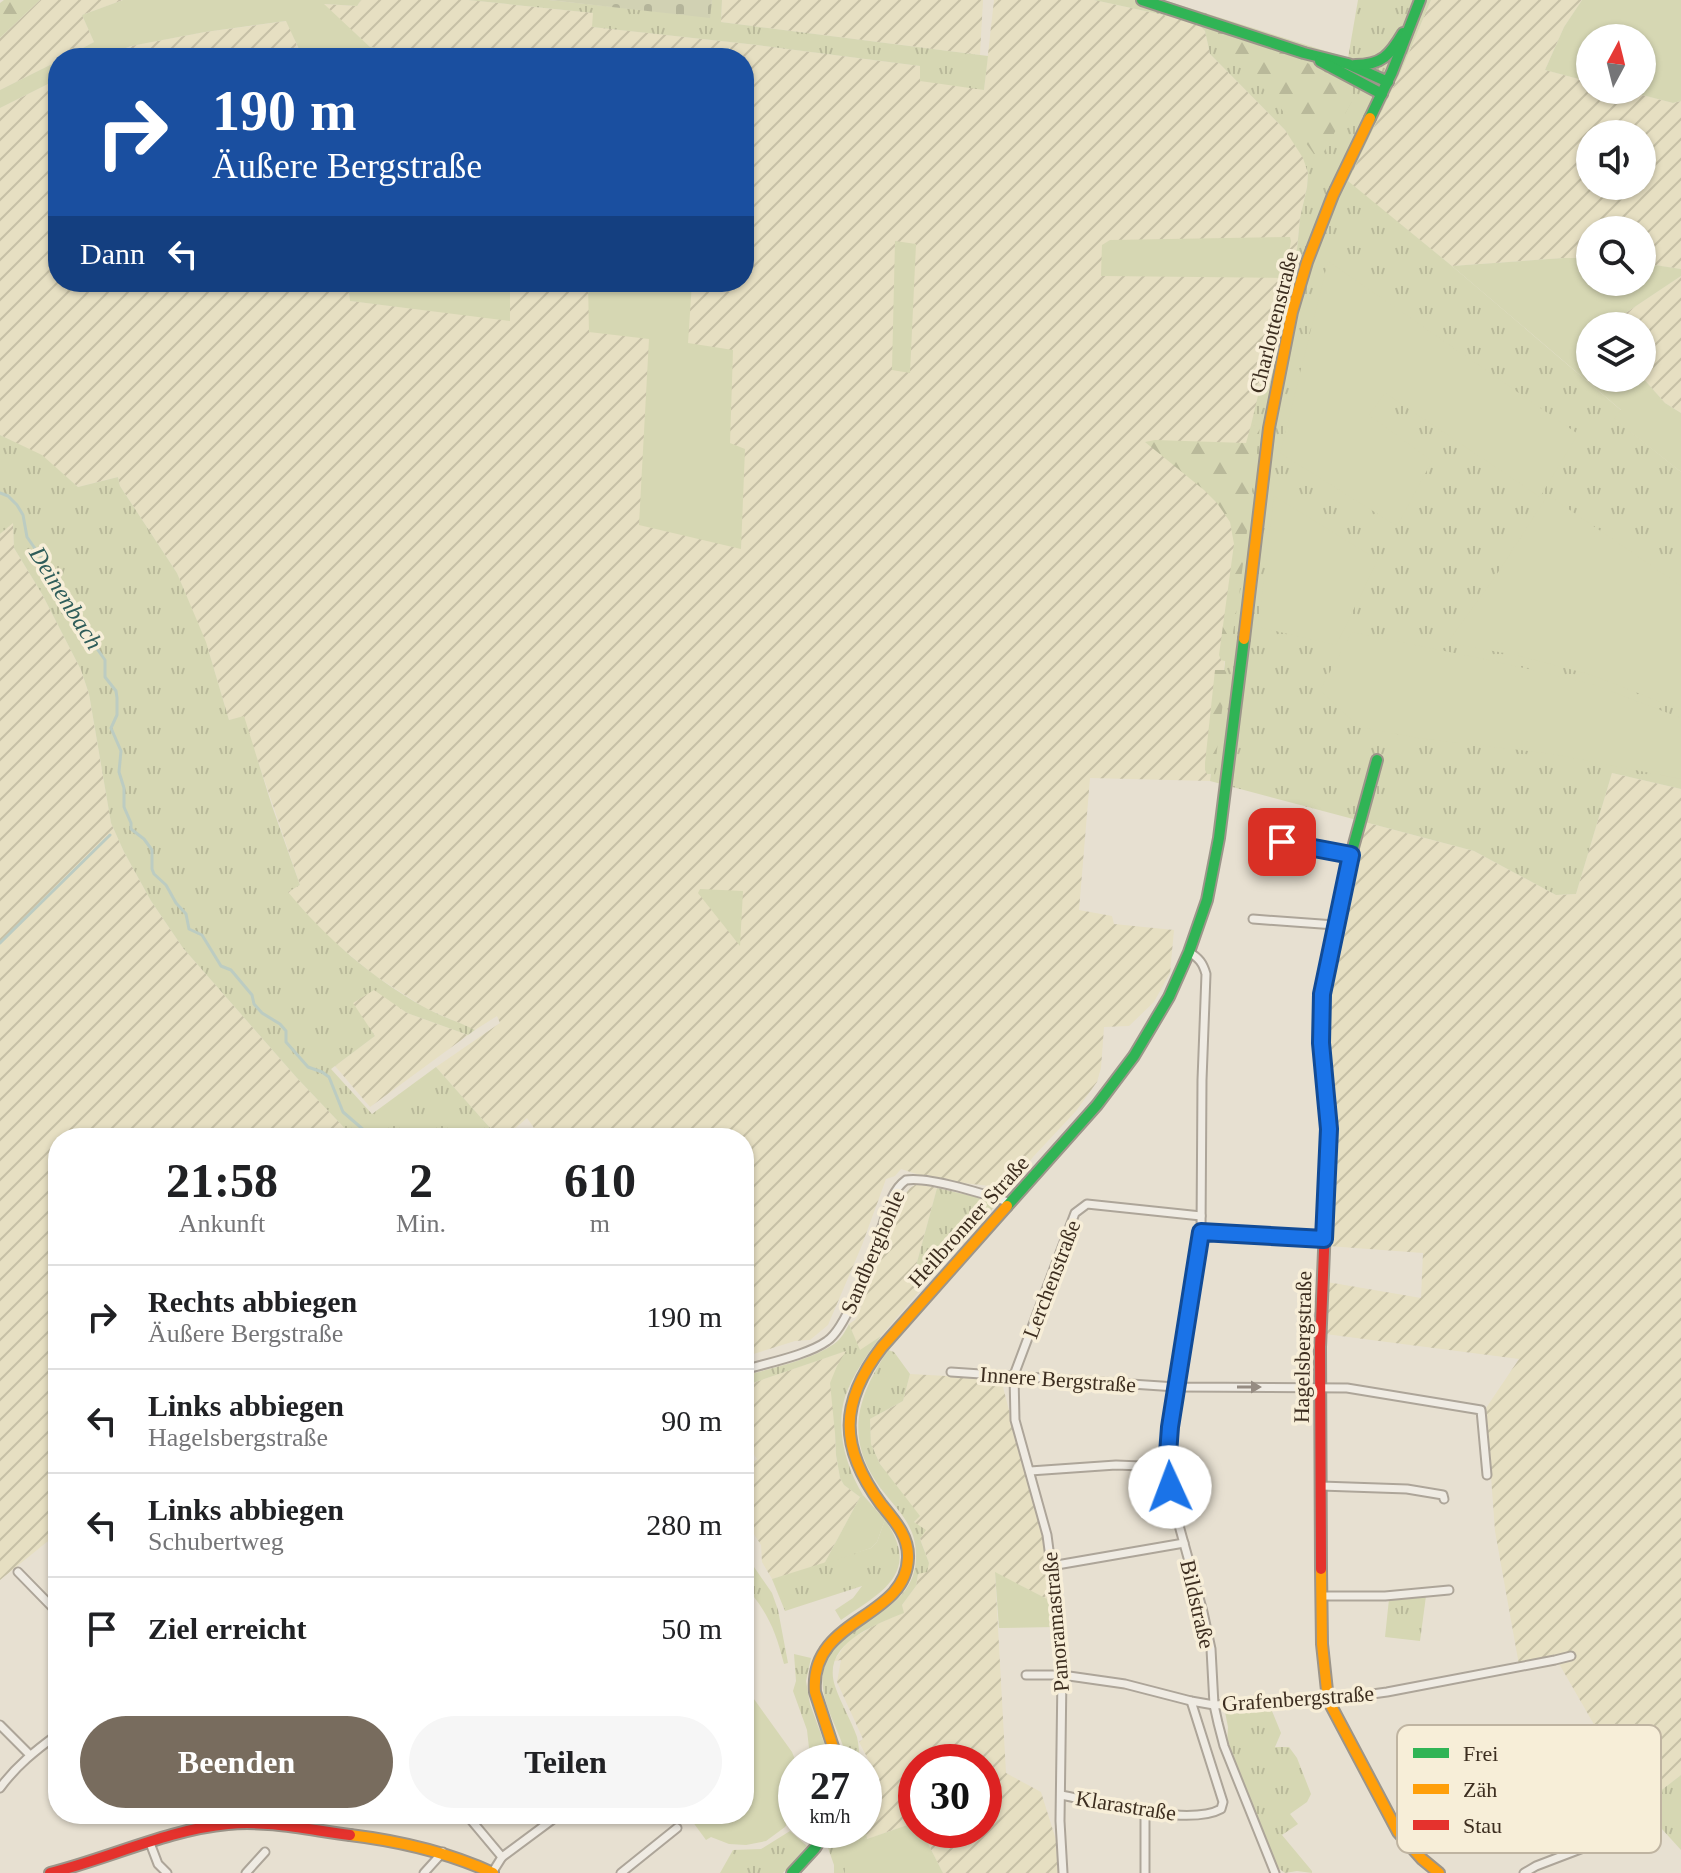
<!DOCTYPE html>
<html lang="de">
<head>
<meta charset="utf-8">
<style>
	body { margin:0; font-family:"Times New Roman",serif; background:#f6f6f6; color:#202124; height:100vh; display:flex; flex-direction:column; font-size:30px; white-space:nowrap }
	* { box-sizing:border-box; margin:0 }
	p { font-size:26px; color:#757577 }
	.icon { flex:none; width:44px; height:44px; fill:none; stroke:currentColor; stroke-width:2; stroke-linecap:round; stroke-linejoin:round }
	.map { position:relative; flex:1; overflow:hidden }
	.side { position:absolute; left:48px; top:1128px; width:706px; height:696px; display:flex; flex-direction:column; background:#fff; border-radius:32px; box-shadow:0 2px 6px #0004 }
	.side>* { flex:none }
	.top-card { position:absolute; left:48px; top:48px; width:706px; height:244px; border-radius:32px; box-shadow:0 2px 6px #0004; background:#1a4fa0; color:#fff; overflow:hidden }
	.needle { width:52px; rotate:7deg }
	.tools { position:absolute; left:1576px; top:24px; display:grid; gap:16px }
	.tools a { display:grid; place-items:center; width:80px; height:80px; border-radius:50%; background:#fff; box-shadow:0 2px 6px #0004; font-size:40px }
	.speed { position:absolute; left:778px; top:1744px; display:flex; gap:16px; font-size:40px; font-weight:700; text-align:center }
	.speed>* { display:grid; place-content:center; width:104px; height:104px; border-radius:50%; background:#fff; box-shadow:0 2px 6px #0004; line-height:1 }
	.speed small { font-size:20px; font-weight:400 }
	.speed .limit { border:12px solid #d22; background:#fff; color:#111 }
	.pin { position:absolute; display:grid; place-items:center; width:68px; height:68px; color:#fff; margin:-34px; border-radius:16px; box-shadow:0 4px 12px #0006 }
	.me { position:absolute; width:88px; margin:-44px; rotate:358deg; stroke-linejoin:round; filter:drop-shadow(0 0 6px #0008) }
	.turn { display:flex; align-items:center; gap:28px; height:168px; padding:0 32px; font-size:36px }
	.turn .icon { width:104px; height:104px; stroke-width:2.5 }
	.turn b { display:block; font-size:56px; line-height:68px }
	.then { display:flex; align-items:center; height:76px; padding:0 32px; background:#0003; gap:16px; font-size:30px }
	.eta { display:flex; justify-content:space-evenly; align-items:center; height:136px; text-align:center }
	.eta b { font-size:48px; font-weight:700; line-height:56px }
	.cta { display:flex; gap:16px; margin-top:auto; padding:16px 32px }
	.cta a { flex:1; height:92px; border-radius:48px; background:#786c5e; color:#fff; font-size:32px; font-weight:700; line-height:92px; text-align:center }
	.cta a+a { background:#f6f6f6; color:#202124 }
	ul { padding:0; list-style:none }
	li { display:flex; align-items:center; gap:24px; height:104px; padding:0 32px; border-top:2px solid #e0e0e0 }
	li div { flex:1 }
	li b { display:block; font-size:30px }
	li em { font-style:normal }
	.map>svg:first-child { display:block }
</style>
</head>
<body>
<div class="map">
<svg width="1681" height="1873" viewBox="0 0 1681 1873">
	<defs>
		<pattern id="farmland-furrows" width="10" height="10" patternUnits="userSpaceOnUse" patternTransform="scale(2)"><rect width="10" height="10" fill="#e6dfc2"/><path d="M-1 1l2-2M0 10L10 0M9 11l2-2" fill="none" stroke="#c6c0a6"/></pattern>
		<pattern id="grass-tufts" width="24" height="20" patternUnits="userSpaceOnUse" patternTransform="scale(2)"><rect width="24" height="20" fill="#d6d7b3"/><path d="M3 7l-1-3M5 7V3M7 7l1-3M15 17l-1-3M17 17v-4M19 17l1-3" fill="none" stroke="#b9b99a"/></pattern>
		<pattern id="forest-firs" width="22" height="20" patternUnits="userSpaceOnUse" patternTransform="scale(2)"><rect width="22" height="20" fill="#d6d7b3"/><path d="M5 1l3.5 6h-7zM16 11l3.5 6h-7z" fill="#b9b99a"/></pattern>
		<pattern id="cemetery-stones" width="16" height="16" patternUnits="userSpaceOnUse" patternTransform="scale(2)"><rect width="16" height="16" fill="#d1d1b3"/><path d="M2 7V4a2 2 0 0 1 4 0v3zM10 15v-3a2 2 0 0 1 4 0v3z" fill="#b4b49a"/></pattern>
	</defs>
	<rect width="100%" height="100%" fill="#e7e0d1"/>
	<!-- farmland -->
	<g fill="url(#farmland-furrows)" fill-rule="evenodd">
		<polygon points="40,0 123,0 82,15 94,42 64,58 58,58 58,61 0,90 0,38"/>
		<polygon points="361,0 468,0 594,13 593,27 757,45 920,66 984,90 994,0 1094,0 1173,17 1200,26 1205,31 1210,54 1285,130 1304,158 1308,173 1307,187 1300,218 1297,249 1225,659 1210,781 1090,778 1079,910 1112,916 1114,924 1174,930 1170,973 1154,1002 1129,1026 1104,1027 1101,1068 1097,1082 1076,1111 1033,1157 1012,1183 999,1187 935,1180 901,1169 895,1176 886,1179 862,1245 828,1325 810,1340 795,1341 744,1357 744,1138 541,1138 527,1118 504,1138 499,1138 436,1067 500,1023 497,1016 475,1030 425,1008 374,975 327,936 287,892 300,885 243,717 229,720 208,649 177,573 120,486 118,477 78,487 42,456 0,435 0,108 58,79 58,282 348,282 350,301 510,320 510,282 744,282 744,58 461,58 370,47 323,4 357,6"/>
		<polygon points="722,0 983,0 980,55 721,22"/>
		<path d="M1431 0H1582L1564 27 1545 70 1590 82V90H1623L1673 103 1681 101V269L1642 263V230H1590V258H1563L1452 266 1347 181 1402 69ZM1590 134H1642V186H1590Z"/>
		<polygon points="287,21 302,58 100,58 131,46 205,32"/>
		<polygon points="1681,276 1681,413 1665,403 1642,377 1642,326 1606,326"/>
		<polygon points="13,522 14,548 42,594 81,670 89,694 111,823 124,852 151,901 183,948 297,1078 354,1138 58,1138 58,1533 0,1580 0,534"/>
		<polygon points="1612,773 1681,789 1681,1775 1641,1806 1554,1655 1519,1665 1495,1531 1486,1408 1519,1359 1325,1334 1327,1282 1421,1298 1423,1253 1328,1246 1334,1141 1325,1044 1327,994 1343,907 1364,822 1474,851 1556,895 1576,894"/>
		<polygon points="375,989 407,1013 468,1035 370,1107 335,1066 375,1036 352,1003"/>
		<polygon points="918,1183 937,1188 913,1277 927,1282 881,1336 860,1351 849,1324 856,1319 878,1265 897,1210 903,1197 910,1188"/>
		<polygon points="848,1350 835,1433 836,1455 840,1478 844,1485 860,1497 824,1564 772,1579 762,1562 761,1545 744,1519 744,1469 757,1459 744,1440 744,1386"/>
		<polygon points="910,1374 1001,1379 1027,1481 1040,1519 1048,1555 1051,1601 995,1573 1006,1773 1041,1792 1056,1840 1058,1873 943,1873 921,1830 984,1830 984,1762 916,1762 916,1822 867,1839 864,1821 864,1763 869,1761 859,1742 863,1739 837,1682 841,1660 834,1661 848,1641 875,1625 903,1613 902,1605 916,1586 918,1574 929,1563 914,1522 919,1516 880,1464 871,1444 870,1419 903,1401"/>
	</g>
	<!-- grass -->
	<g fill="url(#grass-tufts)">
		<polygon points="468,0 549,0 709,17 712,0 722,0 721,22 988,56 984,90 920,81 920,66 757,45 592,27 593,13"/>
		<polygon points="1094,0 1164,0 1348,58 1358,0 1431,0 1402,69 1348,181 1452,266 1622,411 1615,419 1681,472 1681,789 1612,773 1576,894 1556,895 1474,851 1210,781 1255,426 1251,425 1283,291 1292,261 1297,249 1300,218 1307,187 1308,173 1303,158 1285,130 1210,54 1205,31 1200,26 1173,17"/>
		<path d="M0 435 42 455 78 487 118 477 120 486 177 573 206 642 229 720 244 716 272 806 300 885 288 892C326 938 372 978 424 1007 440 1016 459 1022 475 1030L468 1035 407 1013 374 990 353 1003 375 1036 331 1069 372 1114 436 1067 499 1138H354L297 1078 183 948 151 901 124 852 111 823 89 694 81 670 42 594 14 548 13 523 0 534Z"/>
		<polygon points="937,1188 990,1200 992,1202 994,1206 991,1211 927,1282 913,1277"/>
		<path d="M849 1324 860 1350 881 1336C867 1355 853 1374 845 1397 835 1429 846 1467 863 1495L860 1497 844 1485 840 1478 836 1455 835 1433 830 1383 837 1366 846 1351 744 1386V1376C771 1368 811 1360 834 1344 841 1339 845 1332 849 1324Z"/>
		<path d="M888 1350 894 1352 910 1374 903 1401 870 1419 871 1444 880 1464 920 1516 914 1522 926 1530 920 1539 929 1563 927 1572 918 1574 916 1586 902 1605 904 1613C874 1625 821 1644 835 1686 841 1704 851 1720 857 1737 859 1745 859 1754 860 1762H847C843 1733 819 1705 823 1674 830 1620 918 1619 916 1554 915 1527 902 1515 886 1495 844 1443 854 1402 888 1350Z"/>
		<path d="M885 1520C922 1573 882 1592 841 1620L835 1610 853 1598 862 1586 785 1611 772 1579 871 1548 877 1542Z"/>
		<path d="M752 1564 772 1593 778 1610 788 1663 784 1664C777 1637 771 1619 754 1597L744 1603V1571Z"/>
		<polygon points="1426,1596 1420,1641 1385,1637 1389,1599"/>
		<polygon points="794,1654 811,1658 806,1681 810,1704 831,1762 815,1762 809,1748 807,1730 793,1691 796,1681"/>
		<polygon points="1272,1711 1281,1733 1275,1747 1289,1747 1297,1758 1311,1794 1307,1802 1290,1814 1298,1824 1282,1835 1312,1871 1312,1873 1297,1871 1285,1873 1277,1867 1227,1743 1228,1727 1225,1712"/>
		<polygon points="1681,1775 1681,1850 1641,1806"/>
		<polygon points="864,1821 867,1839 845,1832 845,1873 834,1873 834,1865 827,1845 836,1830 864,1830"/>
		<polygon points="790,1831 807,1846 783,1873 720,1873 733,1850 761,1849"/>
	</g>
	<!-- forest -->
	<g fill="url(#forest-firs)">
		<polygon points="4,0 40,0 0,38 0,3"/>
		<polygon points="1222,29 1292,55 1348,84 1353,91 1352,101 1321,157 1316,157 1277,103 1218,40 1218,33"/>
		<polygon points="1251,425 1260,426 1239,596 1228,662 1221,660 1219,655 1234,544 1230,522 1217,503 1204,490 1145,442 1155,440 1246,443"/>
		<polygon points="1215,670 1227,670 1214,774 1207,774 1205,770 1205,763"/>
	</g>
	<!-- cemetery -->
	<polygon fill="url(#cemetery-stones)" points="549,0 712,0 710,18"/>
	<!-- green -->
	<g fill="#d6d7b3">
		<polygon points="123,0 361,0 357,6 324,4 370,47 461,58 303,58 286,21 205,32 131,46 100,58 64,58 94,42 82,15"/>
		<polygon points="1582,0 1681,0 1681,101 1673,103 1623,90 1642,90 1642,38 1590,38 1590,82 1545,70 1564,27"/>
		<polygon points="58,61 58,79 0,108 0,90"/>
		<polygon points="1290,237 1291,241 1284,278 1101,276 1102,245 1110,240"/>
		<polygon points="895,241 916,244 910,373 892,370"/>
		<polygon points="1563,258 1590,258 1590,282 1642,282 1642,263 1681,269 1681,276 1606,326 1590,326 1590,378 1642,378 1642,377 1665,403 1681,413 1681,472 1614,419 1621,410 1452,266"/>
		<polygon points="1328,261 1578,434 1540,497 1385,393 1369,415 1432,461 1397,526 1280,453"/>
		<polygon points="348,282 510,282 510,321 350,301"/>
		<polygon points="588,282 692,282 688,343 733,350 730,443 745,449 741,549 639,525 649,339 589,332"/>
		<polygon points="1548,495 1681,586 1681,710 1592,675 1516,655 1447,643 1495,577"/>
		<polygon points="1274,496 1378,560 1336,645 1258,627"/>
		<polygon points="1352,632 1503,663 1592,684 1681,718 1681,779 1553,754 1418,738 1359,727 1320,690"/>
		<polygon points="700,889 743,891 740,946 698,893"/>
		<polygon points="863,1495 885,1520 877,1542 871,1548 824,1564 860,1497"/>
		<polygon points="995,1572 1051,1601 1054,1627 999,1628"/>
		<polygon points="744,1685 792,1752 796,1762 796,1810 785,1827 766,1841 746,1845 729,1844 711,1837 706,1840 687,1814 744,1814"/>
		<polygon points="916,1822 916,1830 921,1830 943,1873 845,1873 845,1831 867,1839"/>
	</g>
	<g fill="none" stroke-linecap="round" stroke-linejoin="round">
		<!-- stream -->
		<g stroke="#bcccc2" stroke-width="3">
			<polyline points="0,493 8,496 17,505 23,515 27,537 65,592 67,609 85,624 93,643 105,660 105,677 116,691 117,698 117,715 111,728 121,751 119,772 124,788 124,807 131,823 131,829 144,839 152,850 152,869 154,874 166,885 176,903 186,914 189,929 202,935 221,966 231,970 252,995 254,1004 262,1013 280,1024 286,1031 286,1042 308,1067 322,1072 329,1077 343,1112 373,1138"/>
			<polyline points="0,943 110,835"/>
		</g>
		<defs>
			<g id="street">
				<polyline points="1282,842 1351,855"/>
				<polyline points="1253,919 1335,925"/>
				<path d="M1189 952C1199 958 1203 963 1206 974L1202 1080 1201 1232 1170 1427 1167 1467 1180 1529 1203 1612 1211 1649 1214 1705 1218 1723 1224 1746 1275 1873"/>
				<polyline points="1201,1232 1324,1239"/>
				<path d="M744 1370C767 1363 808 1355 827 1341 849 1326 873 1250 883 1224 888 1208 892 1190 906 1180 928 1176 988 1195 1011 1203"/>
				<polyline points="951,1372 1176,1387 1347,1388 1481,1410 1487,1475"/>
				<polyline points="1030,1471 1116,1465 1167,1467"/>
				<polyline points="1321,1486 1407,1489 1443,1495 1444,1499"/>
				<polyline points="1051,1566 1184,1543"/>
				<polyline points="18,1572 58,1613"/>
				<polyline points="1322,1596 1385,1596 1449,1590"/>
				<polyline points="1026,1675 1062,1675 1125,1684 1191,1701 1214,1705 1328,1700 1387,1692 1555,1660 1571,1656"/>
				<polyline points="0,1725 30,1755"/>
				<path d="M0 1788C16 1766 36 1750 58 1734"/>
				<path d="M1061 1795C1098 1802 1189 1827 1221 1809L1223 1802 1191 1701"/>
				<polyline points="466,1814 502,1857"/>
				<polyline points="1398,1832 1475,1795 1543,1770"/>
				<polyline points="150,1843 158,1864 167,1873"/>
				<polyline points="246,1873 265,1852"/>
				<polyline points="424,1873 443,1852"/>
				<polyline points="492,1873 502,1857 560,1814"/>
				<polyline points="621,1873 677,1828"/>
				<polyline points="1063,1873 1060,1821 1062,1675 1058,1619 1047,1535 1015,1420 1014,1375 1075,1213 1087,1204 1201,1216"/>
				<polyline points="1145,1873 1145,1812"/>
				<polyline points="1524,1873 1536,1866 1599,1842"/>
			</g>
			<g id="fast">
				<polyline points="1142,0 1304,53 1348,64 1388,82"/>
				<polyline points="1320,61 1382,94"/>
				<path d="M1355 65C1382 65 1390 55 1403 33"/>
				<polyline points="1370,118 1392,72 1420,0"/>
				<polyline points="1328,1155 1329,1129 1321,1043 1322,994 1351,855 1377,760"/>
				<polyline points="1007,1206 1097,1105 1134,1056 1169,997 1189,952 1207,900 1219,838 1244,639"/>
				<polyline points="792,1873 815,1848 826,1830"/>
			</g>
			<g id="slow">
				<polyline points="1244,639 1269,428 1292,312 1307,262 1333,195 1370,118"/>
				<polyline points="1321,1569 1322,1644 1328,1700 1398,1832 1422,1859 1439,1873"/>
				<path d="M838 1762 815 1692C809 1617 906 1620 908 1558 909 1536 894 1520 881 1504 839 1447 839 1403 882 1347L1007 1206"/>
				<path d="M350 1835C400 1841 447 1852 493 1873"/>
			</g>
			<g id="jam">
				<polyline points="1321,1569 1320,1347 1328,1155"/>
				<path d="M50 1873C107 1859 170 1829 228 1824 268 1820 310 1830 350 1835"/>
			</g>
		</defs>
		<!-- street casing -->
		<use href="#street" stroke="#ada599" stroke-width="11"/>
		<!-- fast casing -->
		<use href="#fast" stroke="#9c958a" stroke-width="14"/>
		<!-- slow casing -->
		<use href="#slow" stroke="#9c958a" stroke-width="14"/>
		<!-- jam casing -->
		<use href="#jam" stroke="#9c958a" stroke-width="14"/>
		<!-- street -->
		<use href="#street" stroke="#efebe3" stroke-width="7"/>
		<!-- fast -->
		<use href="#fast" stroke="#30b455" stroke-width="10"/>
		<!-- slow -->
		<use href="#slow" stroke="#ff9f0a" stroke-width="10"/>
		<!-- jam -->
		<use href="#jam" stroke="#e5322d" stroke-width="10"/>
	</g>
	<!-- one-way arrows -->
	<defs><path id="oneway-solid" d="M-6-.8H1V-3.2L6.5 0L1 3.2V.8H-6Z" transform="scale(2)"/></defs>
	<use fill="#968c82" href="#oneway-solid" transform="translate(1249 1387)"/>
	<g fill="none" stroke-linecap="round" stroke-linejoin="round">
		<defs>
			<polyline id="route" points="1170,1487 1167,1467 1170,1427 1201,1232 1324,1239 1329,1129 1321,1043 1322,994 1351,855 1282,842"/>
		</defs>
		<!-- route casing -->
		<use href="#route" stroke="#114b97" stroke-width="20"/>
		<!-- route -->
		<use href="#route" stroke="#1a73e8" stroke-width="14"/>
	</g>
	<g text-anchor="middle" stroke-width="7" stroke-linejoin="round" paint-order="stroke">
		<!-- street labels -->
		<g font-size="22" fill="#3d2e20" stroke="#f7eed8">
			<text transform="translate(1273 322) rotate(-76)" y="8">Charlottenstraße</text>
			<text transform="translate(968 1221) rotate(-48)" y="8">Heilbronner Straße</text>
			<text transform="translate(872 1252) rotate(-67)" y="8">Sandberghohle</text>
			<text transform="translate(1051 1279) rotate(-69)" y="8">Lerchenstraße</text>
			<text transform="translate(1302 1347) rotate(-89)" y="8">Hagelsbergstraße</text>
			<text transform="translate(1058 1379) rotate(4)" y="8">Innere Bergstraße</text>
			<text transform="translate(1198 1604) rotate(77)" y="8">Bildstraße</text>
			<text transform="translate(1055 1622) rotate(-95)" y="8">Panoramastraße</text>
			<text transform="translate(1298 1698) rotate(-4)" y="8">Grafenbergstraße</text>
			<text transform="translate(1126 1805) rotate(9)" y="8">Klarastraße</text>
		</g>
		<!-- water labels -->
		<g font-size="24" font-style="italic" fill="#2f5d5a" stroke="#f7eed8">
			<text transform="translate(66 598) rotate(58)" y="8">Deinenbach</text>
		</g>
	</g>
	<!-- legend -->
	<rect x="1397" y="1725" width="264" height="128" rx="12" fill="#f7eed8" stroke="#bfb4a1" stroke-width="2"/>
	<rect x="1413" y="1748" width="36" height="10" fill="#30b455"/>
	<rect x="1413" y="1784" width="36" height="10" fill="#ff9f0a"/>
	<rect x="1413" y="1820" width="36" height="10" fill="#e5322d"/>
	<g font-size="22" fill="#3d2e20">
		<text x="1463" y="1761">Frei</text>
		<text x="1463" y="1797">Zäh</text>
		<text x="1463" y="1833">Stau</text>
	</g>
</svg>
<div class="tools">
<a><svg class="needle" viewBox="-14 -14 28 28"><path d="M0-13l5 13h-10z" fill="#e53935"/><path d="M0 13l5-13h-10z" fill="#757577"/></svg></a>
<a><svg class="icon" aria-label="sound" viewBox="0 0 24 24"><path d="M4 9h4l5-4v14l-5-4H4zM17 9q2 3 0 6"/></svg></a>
<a><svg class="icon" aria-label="search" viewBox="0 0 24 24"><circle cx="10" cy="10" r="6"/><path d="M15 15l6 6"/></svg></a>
<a><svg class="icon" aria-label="layers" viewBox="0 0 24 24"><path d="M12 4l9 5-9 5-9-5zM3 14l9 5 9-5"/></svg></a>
</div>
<div class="speed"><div>27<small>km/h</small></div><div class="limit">30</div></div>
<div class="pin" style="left:1282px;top:842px;background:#d93025"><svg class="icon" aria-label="arrive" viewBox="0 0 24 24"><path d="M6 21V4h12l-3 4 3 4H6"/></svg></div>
<svg class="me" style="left:1170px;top:1487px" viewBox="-20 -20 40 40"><circle r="19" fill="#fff"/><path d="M0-13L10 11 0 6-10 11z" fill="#1a73e8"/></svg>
<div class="top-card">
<div class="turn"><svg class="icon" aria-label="right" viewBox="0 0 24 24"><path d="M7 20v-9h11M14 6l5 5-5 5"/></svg><div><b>190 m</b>Äußere Bergstraße</div></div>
<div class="then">Dann<svg class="icon" aria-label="left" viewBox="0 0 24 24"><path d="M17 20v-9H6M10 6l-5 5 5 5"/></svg></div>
</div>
<section class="side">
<div class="eta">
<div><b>21:58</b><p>Ankunft</p></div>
<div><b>2</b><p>Min.</p></div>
<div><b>610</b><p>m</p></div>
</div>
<ul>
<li><svg class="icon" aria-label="right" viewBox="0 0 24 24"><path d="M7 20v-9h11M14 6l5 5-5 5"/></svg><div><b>Rechts abbiegen</b><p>Äußere Bergstraße</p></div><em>190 m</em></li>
<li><svg class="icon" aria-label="left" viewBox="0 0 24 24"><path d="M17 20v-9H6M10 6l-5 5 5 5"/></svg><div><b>Links abbiegen</b><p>Hagelsbergstraße</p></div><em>90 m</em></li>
<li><svg class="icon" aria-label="left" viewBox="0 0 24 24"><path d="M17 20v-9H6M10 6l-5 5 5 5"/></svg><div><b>Links abbiegen</b><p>Schubertweg</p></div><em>280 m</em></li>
<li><svg class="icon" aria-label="arrive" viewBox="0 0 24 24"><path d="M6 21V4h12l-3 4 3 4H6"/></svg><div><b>Ziel erreicht</b></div><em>50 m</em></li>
</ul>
<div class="cta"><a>Beenden</a><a>Teilen</a></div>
</section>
</div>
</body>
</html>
